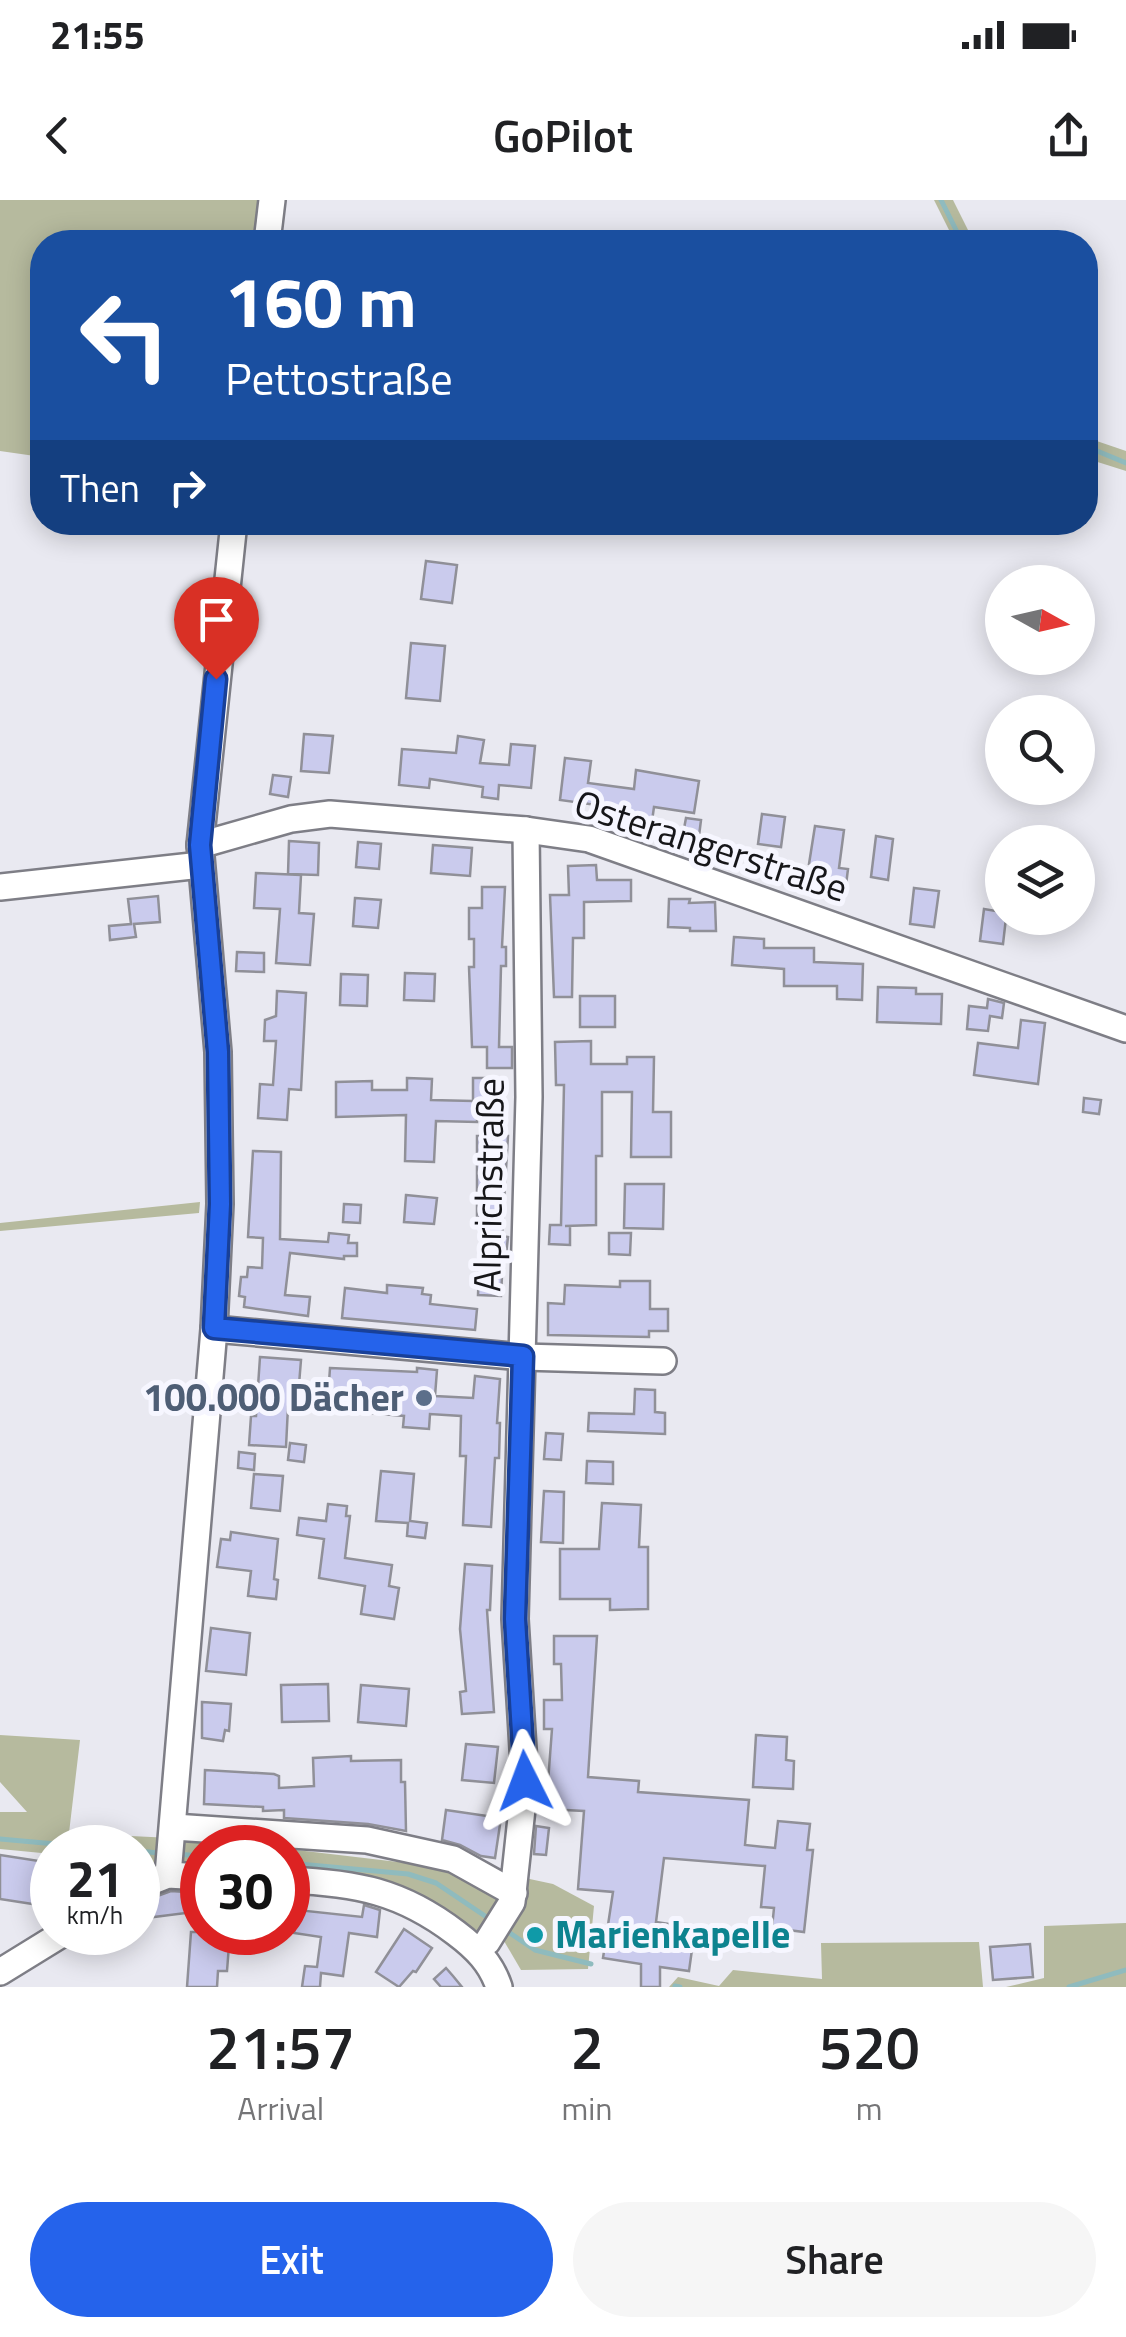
<!DOCTYPE html>
<html lang="en">
<head>
<meta charset="utf-8">
<style>
	body { margin:0; font-family:"Titillium Web",sans-serif; background:#f6f6f6; color:#202124; height:100vh; display:flex; flex-direction:column; font-size:38px; white-space:nowrap }
	* { box-sizing:border-box; margin:0 }
	p { font-size:32px; color:#757577 }
	.icon { flex:none; width:55px; height:55px; fill:none; stroke:currentColor; stroke-width:2; stroke-linecap:round; stroke-linejoin:round }
	.map { position:relative; height:1787px; overflow:hidden }
	.sheet { display:flex; flex-direction:column; background:#fff; flex:1 }
	.sheet>* { flex:none }
	.guide { position:absolute; left:30px; top:30px; width:1068px; height:305px; border-radius:40px; box-shadow:0 5px 25px #0003; background:#1a4fa0; color:#fff; overflow:hidden }
	.needle { width:65px; rotate:98deg }
	.tools { position:absolute; left:985px; top:365px; display:grid; gap:20px }
	.tools a { display:grid; place-items:center; width:110px; height:110px; border-radius:50%; background:#fff; box-shadow:0 5px 25px #0003; font-size:50px }
	.speed { position:absolute; left:30px; top:1625px; display:flex; gap:20px; font-size:50px; font-weight:700; text-align:center }
	.speed>* { display:grid; place-content:center; width:130px; height:130px; border-radius:50%; background:#fff; box-shadow:0 5px 25px #0003; line-height:1 }
	.speed small { font-size:25px; font-weight:400 }
	.speed .limit { border:15px solid #d22; background:#fff; color:#111 }
	.pin { position:absolute; display:grid; place-items:center; width:85px; height:85px; color:#fff; margin:-102px -42px; border-radius:50% 50% 50% 0; rotate:-45deg; box-shadow:0 0 10px #0007 }
	.pin .icon { rotate:45deg }
	.me { position:absolute; width:110px; margin:-55px; rotate:357deg; stroke-linejoin:round; filter:drop-shadow(0 0 8px #0008) }
	.turn { display:flex; align-items:center; gap:35px; height:210px; padding:0 30px; font-size:45px }
	.turn .icon { width:130px; height:130px; stroke-width:2.5 }
	.turn b { display:block; font-size:70px; line-height:85px }
	.then { display:flex; align-items:center; height:95px; padding:0 30px; background:#0003; gap:20px; font-size:38px }
	.eta { display:flex; justify-content:space-evenly; align-items:center; height:170px; text-align:center }
	.eta b { font-size:60px; font-weight:600; line-height:70px }
	.primary-button { display:flex; gap:20px; margin-top:auto; padding:20px 30px }
	.primary-button a { flex:1; height:115px; border-radius:60px; background:#2563eb; color:#fff; font-size:40px; font-weight:600; line-height:115px; text-align:center }
	.primary-button a+a { background:#f6f6f6; color:#202124 }
	.status { display:flex; justify-content:space-between; align-items:center; height:70px; padding:0 50px; background:#fff; direction:ltr }
	.status svg { height:28px; fill:currentColor }
	header { display:flex; justify-content:space-between; align-items:center; height:130px; padding:0 30px; background:#fff; font-size:45px; font-weight:600 }
	.map>svg:first-child { display:block }
</style>
</head>
<body>
<div class="status"><b>21:55</b><svg viewBox="0 0 49 12"><path d="M0 12V9h3v3zM5 12V6h3v6zM10 12V3h3v9zM15 12V0h3v12zM26 1h20v11H26zM47 4h2v5h-2z"/></svg></div>
<header><svg class="icon" aria-label="back" viewBox="0 0 24 24"><path d="M15 5l-7 7 7 7"/></svg>GoPilot<svg class="icon" aria-label="share" viewBox="0 0 24 24"><path d="M12 15V3M7 8l5-5 5 5M5 13v7h14v-7"/></svg></header>
<div class="map">
<svg width="1126" height="1787" viewBox="0 0 1126 1787">
	<rect width="100%" height="100%" fill="#e9e9f1"/>
	<!-- green -->
	<g fill="#b6ba9e">
		<polygon points="0,0 259,0 254,42 42,42 42,257 0,251"/>
		<polygon points="934,0 953,0 974,42 955,42"/>
		<polygon points="1085,237 1126,251 1126,271 1085,258"/>
		<polygon points="200,1002 199,1013 0,1031 0,1023"/>
		<polygon points="0,1535 80,1540 69,1633 192,1639 271,1647 202,1648 202,1668 138,1663 138,1648 52,1648 52,1654 0,1649 0,1612 27,1612 0,1582"/>
		<polygon points="288,1649 432,1666 506,1696 478,1731 420,1698 288,1673"/>
		<polygon points="525,1678 553,1684 594,1706 588,1769 521,1770 504,1741"/>
		<polygon points="1126,1723 1126,1787 1006,1787 1044,1778 1044,1726"/>
		<polygon points="979,1742 983,1787 669,1787 678,1777 719,1786 733,1770 822,1779 821,1743"/>
	</g>
	<g fill="none" stroke-linecap="round" stroke-linejoin="round">
		<!-- stream -->
		<g stroke="#8fbbbe" stroke-width="5">
			<polyline points="941,0 962,42"/>
			<polyline points="1085,246 1126,263"/>
			<polyline points="0,1639 100,1648"/>
			<polyline points="138,1651 159,1653"/>
			<polyline points="175,1654 202,1656"/>
			<polyline points="288,1663 408,1674 436,1683 491,1720"/>
			<polyline points="504,1729 535,1750 591,1764"/>
			<polyline points="675,1786 680,1787"/>
			<polyline points="1069,1787 1126,1770"/>
		</g>
	</g>
	<!-- building -->
	<g fill="#cacbed" stroke="#909098" stroke-width="2.5">
		<polygon points="426,361 457,365 452,403 421,399"/>
		<polygon points="411,443 445,446 440,501 406,498"/>
		<polygon points="304,534 333,536 329,573 301,571"/>
		<polygon points="458,536 484,540 480,563 509,565 511,544 535,546 531,588 499,585 498,599 482,597 483,587 430,579 429,588 399,585 402,549 456,553"/>
		<polygon points="565,558 591,561 588,583 634,589 636,570 699,581 694,613 654,607 652,621 625,616 626,609 560,600"/>
		<polygon points="273,575 291,577 288,597 270,594"/>
		<polygon points="762,614 785,617 781,647 758,644"/>
		<polygon points="686,618 701,620 699,636 683,634"/>
		<polygon points="815,626 844,630 839,668 848,669 846,685 821,681 823,666 809,664"/>
		<polygon points="876,636 893,639 888,680 871,677"/>
		<polygon points="289,641 319,643 318,675 288,674"/>
		<polygon points="358,642 381,644 379,669 356,667"/>
		<polygon points="433,645 472,648 470,676 431,673"/>
		<polygon points="596,665 597,680 631,680 631,701 584,702 584,738 573,738 572,797 554,797 550,695 569,695 568,666"/>
		<polygon points="256,673 301,675 299,713 314,714 310,765 276,763 280,709 254,708"/>
		<polygon points="482,687 505,687 502,747 506,747 506,766 501,766 499,847 512,847 512,868 487,868 487,847 472,847 469,767 474,767 474,739 469,739 469,708 482,708"/>
		<polygon points="914,688 939,691 934,727 910,724"/>
		<polygon points="158,696 160,722 134,724 136,737 110,740 109,726 131,724 128,699"/>
		<polygon points="355,698 381,700 378,728 353,726"/>
		<polygon points="669,699 690,699 689,703 715,702 716,731 690,731 690,728 668,727"/>
		<polygon points="984,709 1002,712 1002,718 1006,718 1003,744 980,741"/>
		<polygon points="734,737 764,739 764,748 814,748 814,762 863,764 862,800 837,799 837,786 784,786 784,769 732,765"/>
		<polygon points="237,752 264,753 264,772 236,771"/>
		<polygon points="405,773 435,774 434,801 404,800"/>
		<polygon points="341,774 368,775 367,806 340,805"/>
		<polygon points="878,787 916,788 916,794 942,794 941,824 877,822"/>
		<polygon points="277,791 306,793 301,890 289,889 287,920 258,918 260,884 273,885 276,841 264,841 265,820 276,816"/>
		<rect x="580" y="796" width="35" height="31"/>
		<polygon points="988,799 1004,803 1002,818 990,816 988,831 967,829 969,806 987,808"/>
		<polygon points="1021,820 1045,823 1038,884 974,875 978,843 1018,848"/>
		<polygon points="591,841 591,864 627,864 627,857 654,857 653,912 671,912 671,957 631,957 632,892 602,892 602,956 596,956 596,1025 565,1026 570,1026 570,1045 549,1044 550,1025 561,1025 564,885 556,885 555,842"/>
		<polygon points="407,878 432,879 431,900 473,901 473,878 499,878 500,902 477,902 477,922 436,921 434,962 405,961 406,915 336,917 336,882 372,881 372,890 407,890"/>
		<polygon points="1084,898 1101,900 1099,914 1083,912"/>
		<polygon points="477,936 508,936 502,1036 508,1037 506,1055 503,1055 501,1096 478,1095 479,1070 486,1071 490,1018 477,1017"/>
		<polygon points="253,951 281,952 280,1039 328,1042 329,1033 349,1035 348,1043 357,1043 357,1056 344,1056 344,1059 290,1053 285,1095 310,1097 308,1116 244,1107 245,1097 239,1096 241,1077 247,1077 248,1067 262,1068 263,1038 248,1037"/>
		<polygon points="625,984 664,984 663,1029 624,1028"/>
		<polygon points="406,995 437,998 434,1024 404,1022"/>
		<polygon points="344,1004 361,1005 360,1023 343,1022"/>
		<polygon points="609,1033 631,1033 630,1055 609,1054"/>
		<polygon points="620,1081 650,1081 650,1109 668,1109 668,1131 649,1131 649,1137 548,1135 548,1103 564,1104 565,1085 620,1087"/>
		<polygon points="387,1085 423,1088 422,1094 431,1095 430,1104 477,1109 475,1130 342,1118 345,1088 387,1093"/>
		<polygon points="260,1157 301,1160 297,1209 288,1207 286,1247 249,1245 251,1216 256,1216"/>
		<polygon points="330,1168 417,1172 417,1168 437,1170 435,1196 473,1198 475,1176 500,1179 497,1223 500,1223 499,1258 495,1258 491,1327 463,1325 466,1256 460,1256 461,1216 430,1214 429,1229 403,1227 404,1216 371,1213 372,1201 328,1197"/>
		<polygon points="635,1189 655,1190 655,1212 665,1213 665,1234 588,1231 589,1213 634,1214"/>
		<polygon points="546,1233 563,1234 561,1260 544,1259"/>
		<polygon points="290,1243 306,1245 304,1262 288,1260"/>
		<polygon points="239,1252 255,1254 254,1270 238,1268"/>
		<polygon points="587,1261 613,1262 613,1284 586,1283"/>
		<polygon points="381,1271 414,1274 410,1321 427,1323 425,1338 407,1336 408,1323 376,1321"/>
		<polygon points="254,1274 283,1276 280,1311 251,1308"/>
		<polygon points="544,1291 564,1292 563,1343 541,1342"/>
		<polygon points="602,1303 641,1305 639,1347 648,1347 648,1409 610,1410 610,1399 560,1399 560,1349 599,1349"/>
		<polygon points="328,1304 347,1306 346,1316 350,1316 345,1358 392,1365 389,1386 399,1388 394,1419 361,1414 365,1386 319,1378 324,1339 297,1335 299,1318 326,1321"/>
		<polygon points="231,1332 278,1339 274,1379 278,1380 276,1399 248,1396 251,1371 217,1367 221,1339 230,1340"/>
		<polygon points="465,1364 492,1366 490,1410 487,1410 494,1512 462,1514 460,1492 466,1491 460,1429"/>
		<polygon points="211,1428 250,1433 246,1475 206,1471"/>
		<polygon points="554,1436 597,1436 588,1577 639,1581 638,1592 749,1600 745,1645 775,1648 778,1621 810,1624 807,1650 813,1650 804,1732 772,1728 774,1708 761,1707 765,1666 664,1658 656,1722 695,1728 689,1771 660,1767 660,1787 641,1787 641,1764 603,1758 613,1692 578,1689 584,1611 546,1609 552,1529 544,1529 544,1500 562,1500 561,1464 554,1464"/>
		<polygon points="328,1484 329,1521 282,1522 281,1485"/>
		<polygon points="361,1485 409,1489 406,1526 358,1522"/>
		<polygon points="202,1502 231,1504 229,1531 225,1530 223,1541 202,1538"/>
		<polygon points="756,1535 787,1537 786,1560 794,1561 793,1589 753,1587"/>
		<polygon points="466,1544 498,1547 494,1583 462,1580"/>
		<polygon points="351,1556 351,1561 401,1560 401,1582 405,1582 406,1631 368,1624 284,1618 284,1610 263,1611 263,1607 204,1604 205,1570 274,1574 279,1576 279,1588 314,1586 313,1558"/>
		<polygon points="446,1610 501,1618 495,1658 481,1656 460,1645 442,1640"/>
		<polygon points="536,1626 549,1628 546,1655 534,1654"/>
		<polygon points="0,1655 52,1663 52,1707 0,1699"/>
		<polygon points="171,1691 202,1693 202,1711 138,1719 138,1703"/>
		<polygon points="364,1705 380,1710 377,1737 349,1733 343,1776 321,1773 320,1787 302,1787 305,1766 317,1767 321,1737 294,1733 298,1710 362,1717"/>
		<polygon points="404,1729 432,1748 416,1772 413,1771 399,1787 376,1772"/>
		<polygon points="191,1732 230,1732 227,1771 218,1771 217,1787 187,1787"/>
		<polygon points="1030,1744 1033,1777 993,1780 990,1747"/>
		<polygon points="446,1768 453,1776 462,1787 441,1787 434,1779"/>
	</g>
	<g fill="none" stroke-linecap="round" stroke-linejoin="round">
		<defs>
			<g id="minor">
				<polyline points="267,42 272,0"/>
				<polyline points="200,645 291,619 330,614 526,630 589,639 1126,829"/>
				<polyline points="0,687 201,665"/>
				<polyline points="214,1129 523,1157 663,1161"/>
				<polyline points="174,1627 367,1640 453,1659 514,1693"/>
				<polyline points="168,1675 214,1129 220,1004 218,852 200,645 234,322"/>
				<path d="M288 1680C356 1683 401 1691 456 1733 476 1748 491 1763 499 1787"/>
				<polyline points="138,1687 168,1675 202,1677"/>
				<polyline points="478,1749 487,1742 512,1702 525,1581 515,1419 529,897 526,630"/>
				<polyline points="0,1772 65,1732"/>
			</g>
		</defs>
		<!-- minor casing -->
		<use href="#minor" stroke="#7e7e86" stroke-width="30"/>
		<!-- minor -->
		<use href="#minor" stroke="#fff" stroke-width="25"/>
	</g>
	<g fill="none" stroke-linecap="round" stroke-linejoin="round">
		<defs>
			<polyline id="route" points="216,479 200,645 218,852 220,1004 214,1128 523,1156 515,1419 525,1581"/>
		</defs>
		<!-- route casing -->
		<use href="#route" stroke="#184099" stroke-width="25"/>
		<!-- route -->
		<use href="#route" stroke="#2563eb" stroke-width="18"/>
	</g>
	<!-- markers -->
	<circle fill="#5c6f8a" stroke="#f6f6ff" stroke-width="4" cx="424" cy="1198" r="10"/>
	<circle fill="#0f9aa8" stroke="#f6f6ff" stroke-width="4" cx="535" cy="1735" r="10"/>
	<g text-anchor="middle" stroke-width="10" stroke-linejoin="round" paint-order="stroke">
		<!-- street labels -->
		<g font-size="38" fill="#161619" stroke="#f6f6ff">
			<text transform="translate(711 646) rotate(18)" y="13">Osterangerstraße</text>
			<text transform="translate(489 985) rotate(-89)" y="13">Alprichstraße</text>
		</g>
		<!-- service labels -->
		<g font-size="38" font-weight="bold" fill="#4e5e75" stroke="#f6f6ff" text-anchor="end">
			<text x="404" y="1211">100.000 Dächer</text>
		</g>
		<!-- culture labels -->
		<g font-size="38" font-weight="bold" fill="#0d838f" stroke="#f6f6ff" text-anchor="start">
			<text x="555" y="1748">Marienkapelle</text>
		</g>
	</g>
</svg>
<div class="tools">
<a><svg class="needle" viewBox="-14 -14 28 28"><path d="M0-13l5 13h-10z" fill="#e53935"/><path d="M0 13l5-13h-10z" fill="#757577"/></svg></a>
<a><svg class="icon" aria-label="search" viewBox="0 0 24 24"><circle cx="10" cy="10" r="6"/><path d="M15 15l6 6"/></svg></a>
<a><svg class="icon" aria-label="layers" viewBox="0 0 24 24"><path d="M12 4l9 5-9 5-9-5zM3 14l9 5 9-5"/></svg></a>
</div>
<div class="speed"><div>21<small>km/h</small></div><div class="limit">30</div></div>
<div class="pin" style="left:216px;top:479px;background:#d93025"><svg class="icon" aria-label="arrive" viewBox="0 0 24 24"><path d="M6 21V4h12l-3 4 3 4H6"/></svg></div>
<svg class="me" style="left:525px;top:1581px" viewBox="-20 -20 40 40"><path d="M0-17L14 15 0 8-14 15z" fill="#2563eb" stroke="#fff" stroke-width="4"/></svg>
<div class="guide">
<div class="turn"><svg class="icon" aria-label="left" viewBox="0 0 24 24"><path d="M17 20v-9H6M10 6l-5 5 5 5"/></svg><div><b>160 m</b>Pettostraße</div></div>
<div class="then">Then<svg class="icon" aria-label="right" viewBox="0 0 24 24"><path d="M7 20v-9h11M14 6l5 5-5 5"/></svg></div>
</div>
</div>
<section class="sheet">
<div class="eta">
<div><b>21:57</b><p>Arrival</p></div>
<div><b>2</b><p>min</p></div>
<div><b>520</b><p>m</p></div>
</div>
<div class="primary-button"><a>Exit</a><a>Share</a></div>
</section>
</body>
</html>
